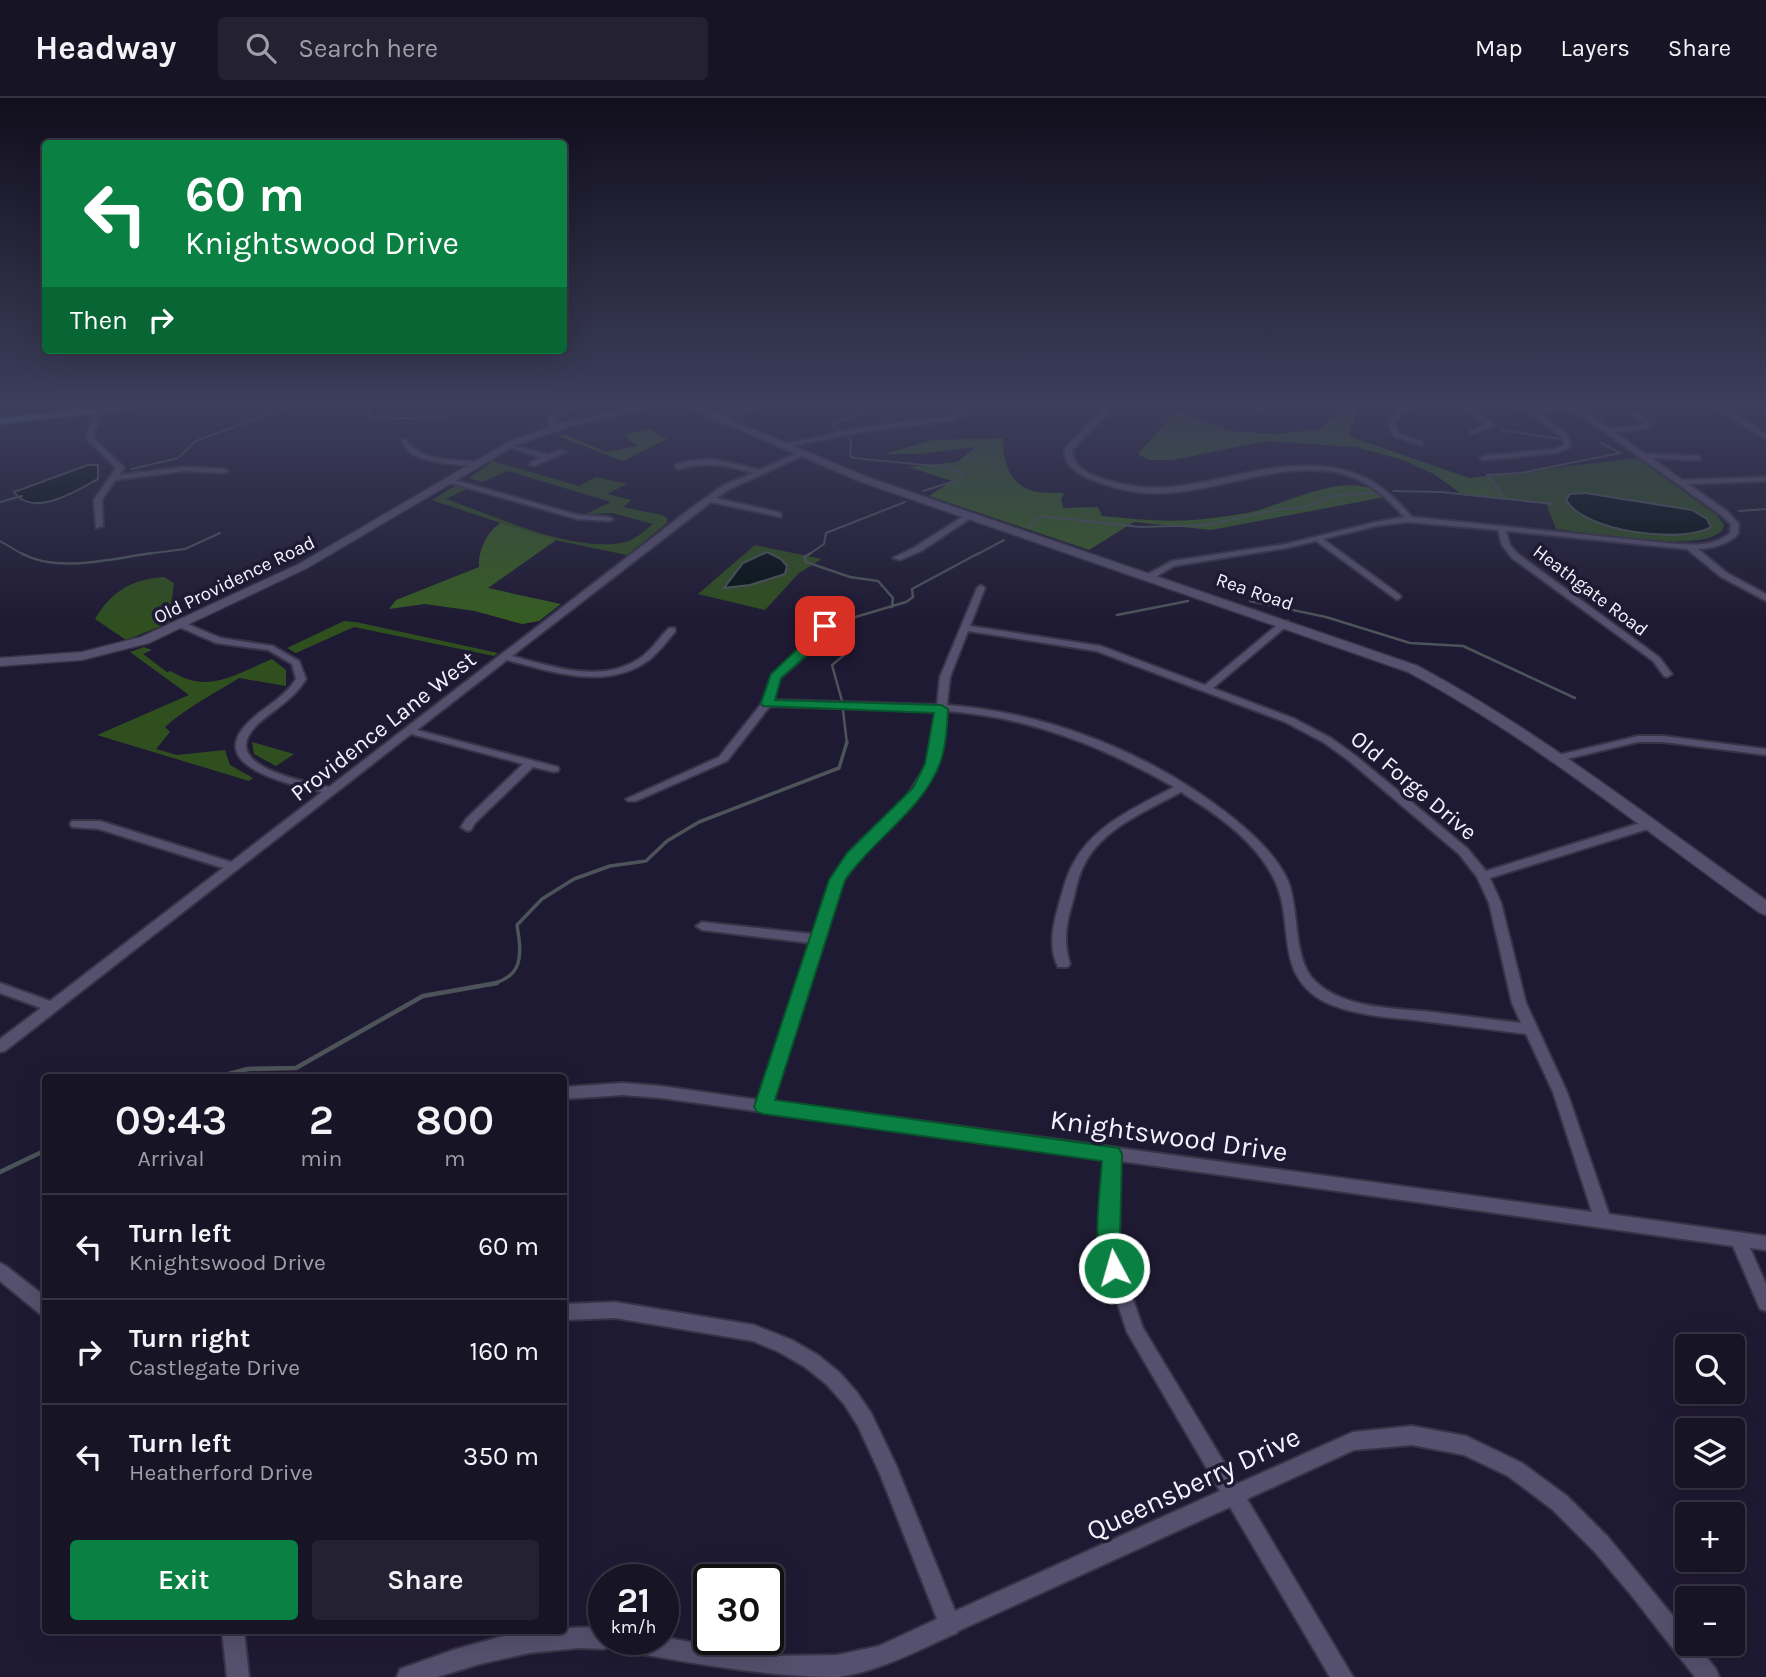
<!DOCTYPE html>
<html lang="en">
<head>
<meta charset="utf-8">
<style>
	body { margin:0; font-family:Karla,sans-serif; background:#242132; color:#f1f3f6; height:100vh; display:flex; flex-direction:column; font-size:26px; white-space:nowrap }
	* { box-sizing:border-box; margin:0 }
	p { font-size:23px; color:#9e9ea7 }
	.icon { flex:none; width:38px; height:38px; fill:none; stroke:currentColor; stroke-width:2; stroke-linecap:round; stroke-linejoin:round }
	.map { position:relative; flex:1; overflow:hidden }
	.drawer { position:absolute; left:42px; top:976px; width:525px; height:560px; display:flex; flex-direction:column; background:#171426; border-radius:7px; box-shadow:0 7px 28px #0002,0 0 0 2px #363343 }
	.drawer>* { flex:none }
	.top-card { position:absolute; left:42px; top:42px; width:525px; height:214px; border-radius:7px; box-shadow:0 7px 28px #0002,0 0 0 2px #363343; background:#0b8043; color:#fff; overflow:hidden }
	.controls { position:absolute; left:1675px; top:1236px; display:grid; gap:14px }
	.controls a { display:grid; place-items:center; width:70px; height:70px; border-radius:7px; background:#171426; box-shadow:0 7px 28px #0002,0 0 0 2px #363343; font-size:35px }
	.speed { position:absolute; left:588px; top:1466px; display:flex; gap:14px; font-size:35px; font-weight:700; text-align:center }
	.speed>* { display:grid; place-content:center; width:91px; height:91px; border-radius:50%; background:#171426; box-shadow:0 7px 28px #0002,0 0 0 2px #363343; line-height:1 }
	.speed small { font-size:18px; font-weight:400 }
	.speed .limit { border:4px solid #111; border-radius:10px; background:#fff; color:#111 }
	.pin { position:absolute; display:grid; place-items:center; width:60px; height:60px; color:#fff; margin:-30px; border-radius:14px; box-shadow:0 4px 10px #0006 }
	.me { position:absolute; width:77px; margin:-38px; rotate:354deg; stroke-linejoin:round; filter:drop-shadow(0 0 5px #0008) }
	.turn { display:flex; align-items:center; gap:24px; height:147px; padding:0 28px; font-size:32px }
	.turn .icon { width:91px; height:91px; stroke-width:2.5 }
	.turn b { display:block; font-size:49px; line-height:60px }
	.then { display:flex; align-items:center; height:66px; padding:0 28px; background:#0003; gap:14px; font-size:26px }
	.eta { display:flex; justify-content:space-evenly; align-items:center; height:119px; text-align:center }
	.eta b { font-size:42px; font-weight:600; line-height:49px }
	.cta { display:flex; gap:14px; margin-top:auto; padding:14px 28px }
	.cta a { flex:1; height:80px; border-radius:7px; background:#0b8043; color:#fff; font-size:28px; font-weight:600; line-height:80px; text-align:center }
	.cta a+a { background:#242132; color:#f1f3f6 }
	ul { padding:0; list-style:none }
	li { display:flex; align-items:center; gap:21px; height:105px; padding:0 28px; border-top:2px solid #363343 }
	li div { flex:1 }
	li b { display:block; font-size:26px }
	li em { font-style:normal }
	header { display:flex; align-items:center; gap:42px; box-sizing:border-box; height:98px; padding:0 35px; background:#171426; border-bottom:2px solid #363343 }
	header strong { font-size:33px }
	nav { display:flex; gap:38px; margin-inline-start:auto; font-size:24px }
	.search { width:490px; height:63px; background:#242132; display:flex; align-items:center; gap:18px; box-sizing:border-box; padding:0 24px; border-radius:7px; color:#9e9ea7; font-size:26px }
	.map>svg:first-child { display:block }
</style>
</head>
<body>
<header>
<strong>Headway</strong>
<div class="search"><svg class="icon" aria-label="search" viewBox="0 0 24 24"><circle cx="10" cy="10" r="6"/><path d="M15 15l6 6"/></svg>Search here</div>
<nav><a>Map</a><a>Layers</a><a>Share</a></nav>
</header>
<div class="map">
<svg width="1766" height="1579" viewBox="0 0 1766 1579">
	<rect width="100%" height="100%" fill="#1f1a33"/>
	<!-- green -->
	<g fill="#2f4f1f">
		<path d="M1637 360 1718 418 1724 427 1722 433C1696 456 1592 435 1556 431L1546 405 1511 402 1486 378Z"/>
		<path d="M493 363 579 388 596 379 627 386 607 396 632 402 623 409 662 417 667 420V425L627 457 545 440 432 402 455 388 471 389 446 401C495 418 575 456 626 444 636 441 645 432 653 426L612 415 586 416 611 404 508 373 482 384 471 381 470 379Z"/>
		<polygon points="755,447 822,461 799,475 765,512 698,496"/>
		<path d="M164 479 174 485 169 525 126 542 95 521C111 493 133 481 164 479Z"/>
		<polygon points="344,523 356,524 498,555 494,558 354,529 296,555 287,550"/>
		<path d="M144 549 152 552 143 556 167 574 171 573C208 597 236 576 272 561L286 572V588L239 580C214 596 187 609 165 629L170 634 156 651 177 657 225 652 230 667 253 680 249 683 97 637 189 597 130 554Z"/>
		<polygon points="252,644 294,656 276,668 254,656"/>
	</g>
	<!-- forest -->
	<g fill="#365d21">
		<polygon points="1344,306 1363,306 1358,308 1349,338 1469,380 1486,378 1511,402 1463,397 1434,376 1403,362 1356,349 1267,343 1173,362 1149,362 1138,356 1176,313 1232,333 1277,336 1320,331"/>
		<polygon points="650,331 667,341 623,363 558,338 564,336 606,354 637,348 623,337"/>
		<path d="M1003 340C1002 360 1009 385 1030 392 1039 396 1054 394 1064 395L1061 401 1063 410 1098 409 1102 418C1136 421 1170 425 1204 421 1220 419 1237 417 1252 414 1289 405 1352 369 1385 399L1211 432 1134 424 1089 452 929 398 952 383 909 369 957 364 976 349 919 356H884L933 342Z"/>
		<path d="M501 425 556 442 488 490 561 506 539 523 522 526 475 513 425 506 389 511 396 502 479 469C478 453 487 433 501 425Z"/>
	</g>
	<!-- water -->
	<g fill="#051113" stroke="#4c5459" stroke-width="2">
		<path d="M369 306 462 309 463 312C451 323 390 319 371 320L367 315 372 308Z"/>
		<path d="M88 367H98V381C78 392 33 421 14 394Z"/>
		<path d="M1585 395 1692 412 1707 421 1711 429C1682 446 1584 434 1566 402L1570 396Z"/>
		<polygon points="767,454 781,461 787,468 785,476 750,487 724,490 743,465"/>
	</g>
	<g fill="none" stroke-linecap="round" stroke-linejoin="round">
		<!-- stream-far3 -->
		<g stroke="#4c5459" stroke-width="2">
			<polyline points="1501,332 1561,341"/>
			<polyline points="840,333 833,326 861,314 866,306"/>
			<polyline points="845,337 851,342 850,358 854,360 944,369 964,375 958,382 923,393"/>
			<polyline points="132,371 178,360 196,343 297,306"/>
			<polyline points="1393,393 1441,394 1553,406"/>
			<polyline points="1504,397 1487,377 1521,375 1620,355 1601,345"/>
			<polyline points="0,404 22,398"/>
			<polyline points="1739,413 1766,411"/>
			<polyline points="1028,429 1041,418 1140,429 1208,427 1279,411 1303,410 1332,398 1381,394"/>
			<polyline points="0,443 24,457"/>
			<polyline points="138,457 185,451 220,435"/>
			<polyline points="808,457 824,446 826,435 905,404"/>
			<polyline points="976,457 1004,442"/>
		</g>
		<!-- stream-far2 -->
		<g stroke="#4c5459" stroke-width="2.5">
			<path d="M21 455C58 476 113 460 153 455"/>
			<polyline points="811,455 804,459 806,464 850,479 878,483 893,500 892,509"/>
			<polyline points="1250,503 1326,519 1410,545 1463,548 1575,600"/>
			<polyline points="1117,517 1188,503"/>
			<polyline points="842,603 832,567 843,558 843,542 852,535 849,525 852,520 906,504 913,499 912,491 979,455"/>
			<polyline points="843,612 847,646"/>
		</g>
		<!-- stream-far1 -->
		<path stroke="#4c5459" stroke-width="3.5" d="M487 887C524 880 522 858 517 827L542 801 574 781 610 768 646 763 667 743 699 724 839 670 847 644"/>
		<!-- stream -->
		<g stroke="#4c5459" stroke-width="4.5">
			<polyline points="213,980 248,971 296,970 423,898 497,885"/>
			<polyline points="0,1074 46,1052"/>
		</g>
		<defs>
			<g id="minor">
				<polygon points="97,306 103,306 93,340 123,368 124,370 119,377 184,369 224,371 228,373 224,375 184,373 115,382 102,402 103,428 96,430 94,402 116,370 86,340"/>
				<polygon points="570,306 578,306 554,322 554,324 560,328 560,330 556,330 549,326 549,320"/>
				<polygon points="761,306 773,306 716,322 713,320"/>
				<polygon points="963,306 969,306 965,316 954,322 859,334 781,350 777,348 859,330 952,318 959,315"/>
				<path d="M1109 306H1116L1072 352C1073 367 1083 373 1095 378 1160 403 1205 381 1268 371 1288 368 1307 367 1327 369 1364 373 1388 391 1412 419L1677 446C1696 447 1715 448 1730 435L1731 426 1721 417 1574 312H1536L1567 337 1571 349 1556 355 1484 362 1480 360 1484 358 1555 351 1565 347 1562 339 1528 312 1490 306H1529L1531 308 1575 306 1610 331 1644 327 1642 323 1630 316 1635 315 1647 321 1650 330 1615 334 1645 356 1700 358V362H1697L1652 360 1682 382 1766 379V383L1688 386 1727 413 1739 426 1738 436C1727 447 1713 450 1698 451L1727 475 1766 496V503L1721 479 1687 451 1506 433 1510 447 1518 456 1659 559 1672 576 1667 579 1664 578 1653 563 1512 460 1502 447 1498 432 1407 424 1376 428 1323 441 1400 497 1401 499 1397 502 1316 443 1286 450 1174 468 1152 481H1146V477L1172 463 1286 446 1376 424 1404 419C1383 395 1361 377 1328 373 1266 366 1208 398 1147 395 1127 394 1108 388 1090 381 1077 375 1062 366 1065 350Z"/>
				<polygon points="1263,306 1269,306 1262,314 1259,312"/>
				<polygon points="1412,306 1423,306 1403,313 1394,324 1399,336 1423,344 1423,346 1421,347 1394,338 1388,324 1399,311"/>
				<polygon points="1461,306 1469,306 1494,327 1475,335 1471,335 1471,333 1486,327"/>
				<polygon points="1709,306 1717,306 1766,336 1766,341"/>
				<path d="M402 342H406C421 364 453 361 476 364L480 366 476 368C455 366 407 366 402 342Z"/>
				<polygon points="506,346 548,357 562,352 566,354 534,368 530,366 531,364 542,360 506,348"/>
				<path d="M797 355 804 357 730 391 716 400 781 415V419L711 404 512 558C554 569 604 587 643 558 653 550 660 539 669 530H675V534C667 543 659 554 649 562 607 593 552 574 507 562L417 632 558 669 559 671 558 673 554 674 533 669 475 725 471 732 467 733 461 729 466 721 523 666 411 636 5 953 0 954V941L41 910 0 895V885L50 903 223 770 99 731 72 729 70 726 72 723H100L231 764 322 694C290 686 199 668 252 621 267 607 285 599 296 581L292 566 268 552 216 545 179 529V525H185L221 540 273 548 299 563 306 581C294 601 276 610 259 625 213 667 302 683 329 689L690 411 724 387 753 375C727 367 705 363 679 371L675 369 676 367 689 363 708 361 728 364 759 372Z"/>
				<polygon points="447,380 578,417 609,419 613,421 609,423 577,421 447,384"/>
				<polygon points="967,416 974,418 921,453 900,462 893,460 915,449"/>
				<path d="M981 487 985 490 970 528 1101 548 1205 587 1282 523H1288V527L1213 590 1293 620 1331 640 1356 658 1467 750 1486 773 1643 724H1651L1653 727 1651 730 1490 780 1501 805 1526 905 1567 994 1609 1116 1766 1138V1152L1750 1150 1766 1186V1213L1760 1211 1733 1148 1120 1063 1118 1139 1122 1170 1143 1230 1237 1386 1353 1334 1412 1328 1466 1338 1522 1365 1567 1398 1608 1439 1687 1535V1545H1695L1716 1571 1719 1579H1695L1632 1498 1594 1453 1553 1412 1508 1378 1464 1357 1412 1347 1354 1352 1247 1401 1353 1579H1330L1230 1409 958 1533 957 1535C920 1551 879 1574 837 1579 769 1579 691 1565 624 1553L617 1549 614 1542 611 1547 604 1551 579 1550 529 1555 480 1566 437 1579H397L400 1571 456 1551 504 1538 536 1533H564V1530L604 1529V1542H663V1539L767 1558 837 1557 879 1548 937 1521 880 1376 858 1328 844 1306 826 1286 805 1269 779 1254 753 1243 615 1220 564 1222V1206L615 1204 754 1227 792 1242 818 1257 839 1274 856 1293 871 1315 896 1367 955 1513 1220 1393 1127 1234 1106 1170 1102 1139 1104 1061 661 1000 623 997 564 1001V989L623 985 661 988 759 1002 810 845 702 832 696 828 702 824 813 836 833 779 860 743 904 703 927 666 934 643 937 613 770 608 727 663 636 703H628L626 701 719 659 762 605 772 577 799 554 826 516 829 515 834 518 805 558 780 580 773 602 937 607 940 579 977 490ZM968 533 1096 553 1285 624 1323 644 1348 662 1459 756 1477 779 1489 805 1512 905 1521 925C1491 921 1462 918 1432 914 1394 910 1345 911 1316 884 1292 862 1300 813 1288 783 1277 758 1254 737 1233 720 1153 656 1051 615 947 607L950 579ZM947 613C1029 619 1102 648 1174 689 1137 709 1094 726 1073 766 1066 778 1063 793 1059 806 1053 827 1048 849 1058 869H1068L1070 866C1063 843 1066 825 1073 803 1076 791 1078 778 1084 767 1102 730 1147 713 1181 694 1216 716 1255 742 1274 781 1296 824 1272 876 1325 904 1352 917 1385 919 1414 922 1452 927 1489 931 1526 936L1553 994 1592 1114 773 1003 843 783 868 749 914 705 937 666 944 643Z"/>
				<polygon points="1638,638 1663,638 1766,651 1766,657 1663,644 1638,644 1554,664 1549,661 1550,659"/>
				<polygon points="0,1165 6,1168 46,1199 46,1218 40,1216 0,1183"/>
				<polygon points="222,1533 244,1533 249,1579 227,1579"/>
			</g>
			<polygon id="tertiary" points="649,306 666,306 570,328 516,347 307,470 149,545 82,562 0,568 0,560 82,554 141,539 299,466 510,343 565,324"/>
			<path id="secondary" d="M680 306H693L867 379 1418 568C1541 634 1652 722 1766 802V817L1760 815C1645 733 1533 641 1408 574L859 383Z"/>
			<polygon id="primary" points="132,306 174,306 0,326 0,320"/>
		</defs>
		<!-- minor casing -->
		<use href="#minor" stroke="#383447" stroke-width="4"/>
		<!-- tertiary casing -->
		<use href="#tertiary" stroke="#383447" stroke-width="3"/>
		<!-- secondary casing -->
		<use href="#secondary" stroke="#383447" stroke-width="3"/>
		<!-- primary casing -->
		<use href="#primary" stroke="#383447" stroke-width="3"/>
		<!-- minor -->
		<use href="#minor" fill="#55506d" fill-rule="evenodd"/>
		<!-- tertiary -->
		<use href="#tertiary" fill="#55506d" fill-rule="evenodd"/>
		<!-- secondary -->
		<use href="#secondary" fill="#55506d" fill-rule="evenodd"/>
		<!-- primary -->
		<use href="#primary" fill="#4c86a8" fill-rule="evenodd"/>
	</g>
	<!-- sky -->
	<linearGradient id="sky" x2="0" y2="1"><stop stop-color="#110e1c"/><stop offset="0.58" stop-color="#3c3e5b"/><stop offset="1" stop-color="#3c3e5b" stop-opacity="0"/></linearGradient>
	<rect width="1766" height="527" fill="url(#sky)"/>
	<!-- route -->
	<path fill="#0b8043" stroke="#07532c" stroke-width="2" d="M825 525 831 528 806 558 781 580 775 602 941 607 948 611C947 630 946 648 940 665 923 712 872 742 845 782L775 1002 1119 1050 1122 1056 1120 1139 1125 1170 1121 1177 1114 1180 1106 1177C1091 1145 1100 1097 1102 1063L764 1016 757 1014 754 1009 829 782 847 755 913 690 925 666 934 615 763 608 761 605 771 576Z"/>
	<g text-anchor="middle" stroke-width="7" stroke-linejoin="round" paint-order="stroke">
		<!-- far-street labels -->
		<g font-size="19" fill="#f3f2fd" stroke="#1f1a33">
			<text transform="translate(234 481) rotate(-26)" y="7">Old Providence Road</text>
			<text transform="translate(1591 492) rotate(37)" y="7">Heathgate Road</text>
			<text transform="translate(1255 493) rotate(19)" y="7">Rea Road</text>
		</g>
		<!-- street labels -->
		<g font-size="23" fill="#f3f2fd" stroke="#1f1a33">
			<text transform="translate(383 628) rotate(-38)" y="8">Providence Lane West</text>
			<text transform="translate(1414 687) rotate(40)" y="8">Old Forge Drive</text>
		</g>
		<!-- near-street labels -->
		<g font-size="28" fill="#f3f2fd" stroke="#1f1a33">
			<text transform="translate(1169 1037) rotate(8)" y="10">Knightswood Drive</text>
			<text transform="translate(1193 1385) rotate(-25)" y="10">Queensberry Drive</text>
		</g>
	</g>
</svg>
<div class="controls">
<a><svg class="icon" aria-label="search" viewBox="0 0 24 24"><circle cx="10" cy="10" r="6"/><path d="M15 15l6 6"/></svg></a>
<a><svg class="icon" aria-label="layers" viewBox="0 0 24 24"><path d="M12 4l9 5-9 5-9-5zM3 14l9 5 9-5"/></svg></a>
<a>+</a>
<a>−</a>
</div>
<div class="speed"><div>21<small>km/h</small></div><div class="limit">30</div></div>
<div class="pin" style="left:825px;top:528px;background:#d93025"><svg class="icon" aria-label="arrive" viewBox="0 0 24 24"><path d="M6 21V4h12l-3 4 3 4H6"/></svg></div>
<svg class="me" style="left:1114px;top:1170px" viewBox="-20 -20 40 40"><circle r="17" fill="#0b8043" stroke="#fff" stroke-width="3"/><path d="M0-11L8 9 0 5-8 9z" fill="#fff"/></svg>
<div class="top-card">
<div class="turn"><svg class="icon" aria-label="left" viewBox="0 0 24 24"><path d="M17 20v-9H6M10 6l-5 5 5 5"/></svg><div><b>60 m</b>Knightswood Drive</div></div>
<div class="then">Then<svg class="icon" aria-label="right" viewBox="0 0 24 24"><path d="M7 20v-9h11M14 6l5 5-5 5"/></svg></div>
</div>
<section class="drawer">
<div class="eta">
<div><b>09:43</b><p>Arrival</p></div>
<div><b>2</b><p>min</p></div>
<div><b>800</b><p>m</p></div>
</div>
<ul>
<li><svg class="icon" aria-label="left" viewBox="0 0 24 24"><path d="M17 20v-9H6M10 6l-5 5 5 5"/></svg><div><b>Turn left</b><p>Knightswood Drive</p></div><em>60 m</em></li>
<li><svg class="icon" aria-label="right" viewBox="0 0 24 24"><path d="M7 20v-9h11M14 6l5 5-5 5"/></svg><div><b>Turn right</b><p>Castlegate Drive</p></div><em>160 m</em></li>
<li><svg class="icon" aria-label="left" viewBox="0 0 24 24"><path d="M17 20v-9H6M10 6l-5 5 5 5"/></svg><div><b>Turn left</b><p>Heatherford Drive</p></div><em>350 m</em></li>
</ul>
<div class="cta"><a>Exit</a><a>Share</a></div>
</section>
</div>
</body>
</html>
